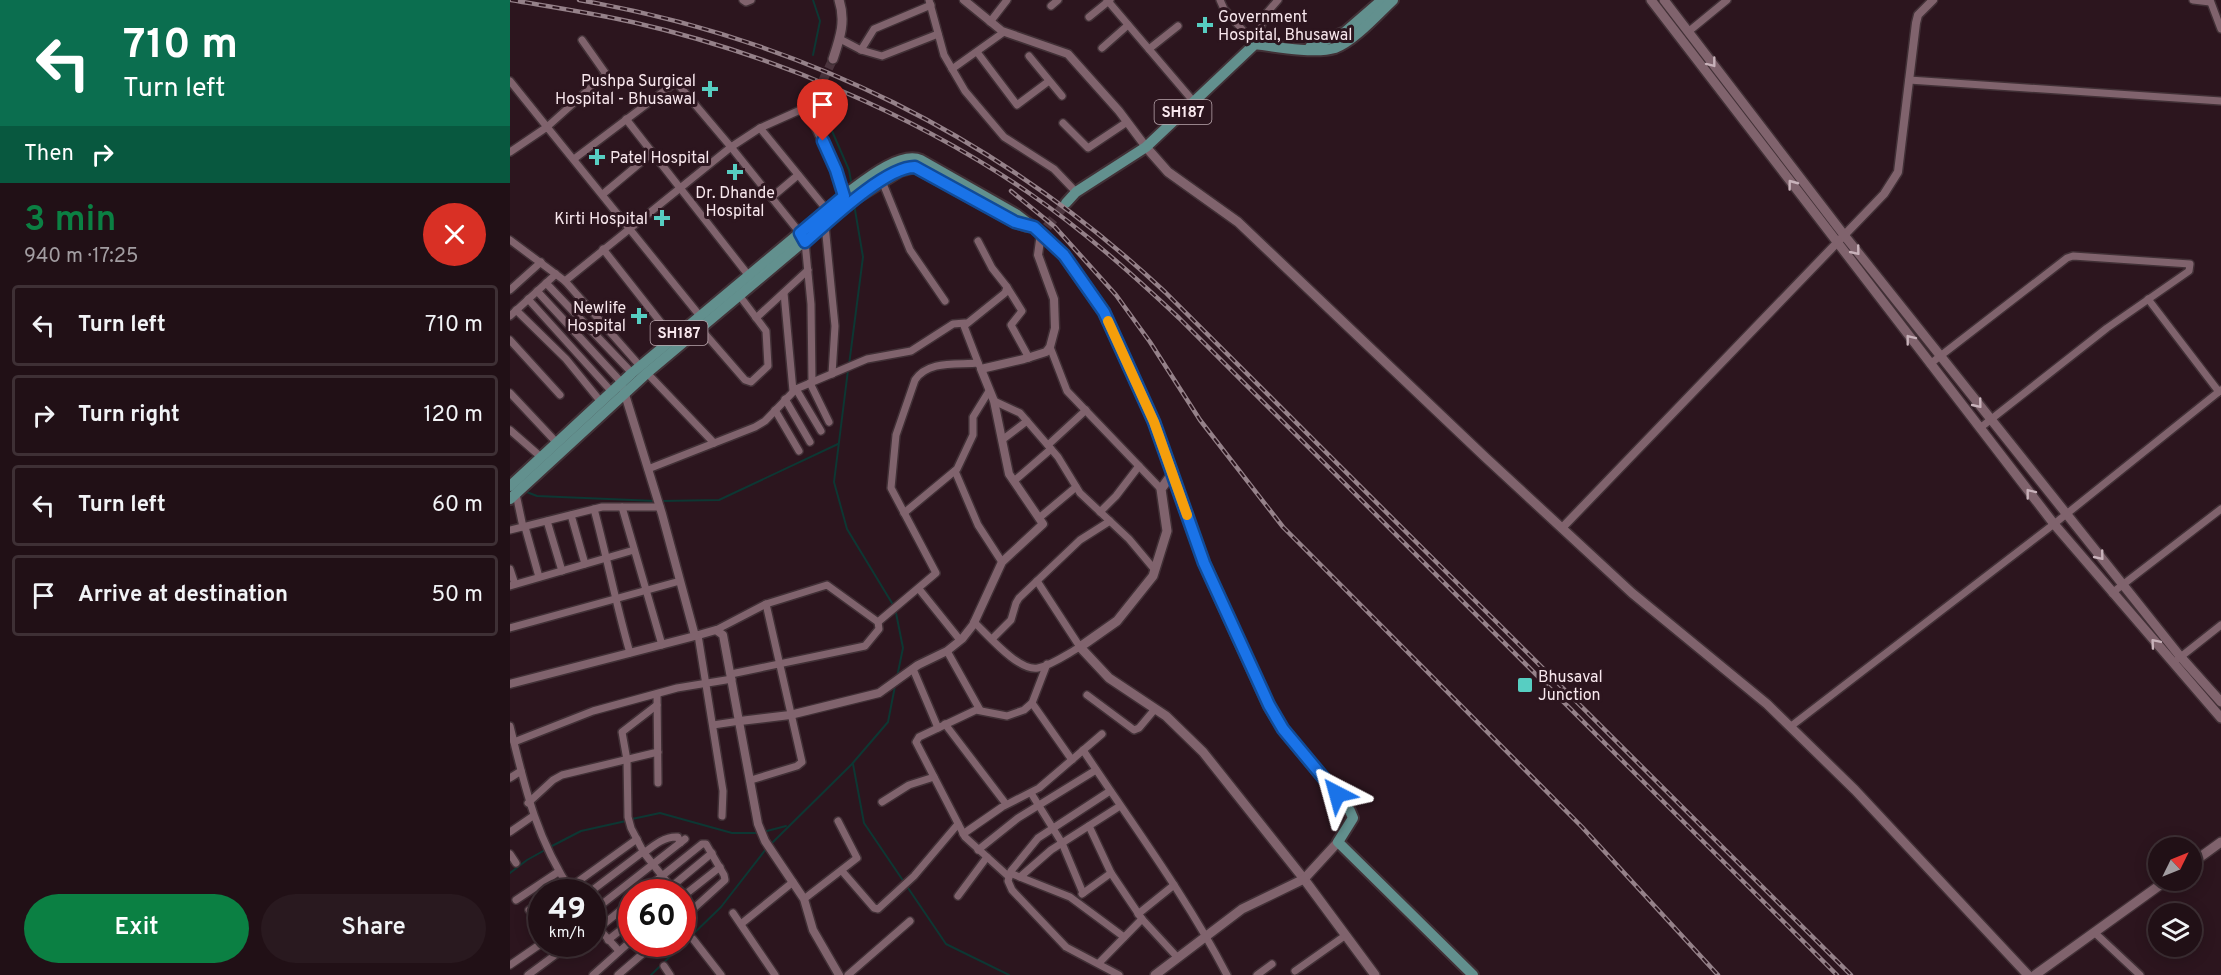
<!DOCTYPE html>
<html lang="en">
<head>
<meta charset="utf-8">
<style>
	body { margin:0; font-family:Overpass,sans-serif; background:#29191f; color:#f1f3f6; height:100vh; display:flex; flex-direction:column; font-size:22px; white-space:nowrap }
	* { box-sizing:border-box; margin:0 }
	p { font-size:20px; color:#a29da1 }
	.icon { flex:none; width:33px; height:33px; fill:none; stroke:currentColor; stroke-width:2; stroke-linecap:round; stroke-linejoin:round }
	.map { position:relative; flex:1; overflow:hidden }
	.details { display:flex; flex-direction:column; background:#211016; width:510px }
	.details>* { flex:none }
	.banner { background:#0b6e4f; color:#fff; overflow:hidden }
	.needle { width:39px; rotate:47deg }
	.buttons { position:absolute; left:1638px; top:837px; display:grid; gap:12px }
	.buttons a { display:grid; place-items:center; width:54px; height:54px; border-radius:50%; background:#211016; box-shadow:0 3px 15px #0003,0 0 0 2px #3e3035; font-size:30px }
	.speed { position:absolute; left:18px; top:879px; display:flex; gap:12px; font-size:30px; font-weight:700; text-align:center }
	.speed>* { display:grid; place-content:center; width:78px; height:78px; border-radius:50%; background:#211016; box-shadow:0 3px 15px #0003,0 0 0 2px #3e3035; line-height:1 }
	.speed small { font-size:15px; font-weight:400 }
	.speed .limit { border:9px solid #d22; background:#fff; color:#111 }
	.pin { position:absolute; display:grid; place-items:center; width:51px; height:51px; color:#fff; margin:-62px -26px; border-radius:50% 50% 50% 0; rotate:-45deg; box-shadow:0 0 6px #0007 }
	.pin .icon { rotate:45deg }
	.me { position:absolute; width:66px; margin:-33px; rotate:321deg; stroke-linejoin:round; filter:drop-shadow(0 0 4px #0008) }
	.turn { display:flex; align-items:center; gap:21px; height:126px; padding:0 24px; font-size:27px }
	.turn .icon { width:78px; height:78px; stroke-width:2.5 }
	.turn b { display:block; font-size:42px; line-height:51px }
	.then { display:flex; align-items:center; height:57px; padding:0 24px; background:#0003; gap:12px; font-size:22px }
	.round { display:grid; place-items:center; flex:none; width:63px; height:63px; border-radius:32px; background:#29191f }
	.summary { display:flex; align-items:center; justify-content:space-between; height:102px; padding:0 24px }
	h1 { font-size:36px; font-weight:600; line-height:45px; color:#0b8043 }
	.button { display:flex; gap:12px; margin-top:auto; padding:12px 24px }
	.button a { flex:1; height:69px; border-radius:36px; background:#0b8043; color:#fff; font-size:24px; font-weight:600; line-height:69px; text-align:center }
	.button a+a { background:#29191f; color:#f1f3f6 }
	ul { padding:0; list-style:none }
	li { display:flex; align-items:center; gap:18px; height:81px; margin:0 12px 9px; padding:0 12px; border:3px solid #3e3035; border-radius:6px }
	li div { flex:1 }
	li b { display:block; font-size:22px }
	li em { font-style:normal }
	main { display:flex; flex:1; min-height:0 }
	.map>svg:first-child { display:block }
</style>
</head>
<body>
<main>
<section class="details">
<div class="banner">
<div class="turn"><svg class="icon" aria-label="left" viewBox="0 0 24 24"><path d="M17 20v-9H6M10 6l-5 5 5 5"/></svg><div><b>710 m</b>Turn left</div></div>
<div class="then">Then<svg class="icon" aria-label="right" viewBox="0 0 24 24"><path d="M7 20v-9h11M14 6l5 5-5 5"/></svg></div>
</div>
<div class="summary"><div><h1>3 min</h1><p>940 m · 17:25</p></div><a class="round" style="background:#d93025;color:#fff"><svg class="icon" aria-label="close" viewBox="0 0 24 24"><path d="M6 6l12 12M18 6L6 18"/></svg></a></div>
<ul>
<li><svg class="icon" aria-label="left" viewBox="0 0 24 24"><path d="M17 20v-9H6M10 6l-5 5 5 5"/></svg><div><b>Turn left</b></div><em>710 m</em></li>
<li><svg class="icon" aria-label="right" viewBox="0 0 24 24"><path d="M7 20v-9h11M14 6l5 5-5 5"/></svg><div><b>Turn right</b></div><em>120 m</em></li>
<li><svg class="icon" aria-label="left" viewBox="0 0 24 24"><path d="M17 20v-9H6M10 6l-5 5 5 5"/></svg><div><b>Turn left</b></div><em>60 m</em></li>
<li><svg class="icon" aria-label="arrive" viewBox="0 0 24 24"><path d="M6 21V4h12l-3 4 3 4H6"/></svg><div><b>Arrive at destination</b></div><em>50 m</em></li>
</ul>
<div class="button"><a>Exit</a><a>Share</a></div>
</section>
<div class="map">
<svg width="1711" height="975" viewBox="0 0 1711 975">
	<rect width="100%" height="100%" fill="#2c151e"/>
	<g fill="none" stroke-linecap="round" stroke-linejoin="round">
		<!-- stream -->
		<g stroke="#0d3733" stroke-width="2">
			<polyline points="303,55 310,21 303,0"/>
			<polyline points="312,108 339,170 342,187"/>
			<polyline points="339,365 353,257 344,204"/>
			<polyline points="338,370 324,482 337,529 385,608 393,648 387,677"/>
			<polyline points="14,491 27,496 146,501"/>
			<polyline points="151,501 209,500 328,444"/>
			<polyline points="343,764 354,823 436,944 499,975"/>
			<polyline points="122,819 150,813 222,833 247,833"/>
			<polyline points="253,832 276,826"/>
			<polyline points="260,845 342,764 378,722 385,686"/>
			<polyline points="40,847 71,831 116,821"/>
			<polyline points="0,873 17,860 35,850"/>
			<polyline points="141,975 211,907 256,849"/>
		</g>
		<!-- secondary-tunnel -->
		<polyline stroke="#4b343d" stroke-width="9" stroke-dasharray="9 4.5" stroke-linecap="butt" points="307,93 323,59"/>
		<!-- primary-tunnel -->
		<polyline stroke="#4b343d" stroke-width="10" stroke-dasharray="10 5" stroke-linecap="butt" points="537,227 556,203"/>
		<defs>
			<g id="minor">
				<polyline points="233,0 236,2 241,0"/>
				<polyline points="419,0 434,55 455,91 494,137 544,169 566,192"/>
				<polyline points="597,0 684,102"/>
				<polyline points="710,0 714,9 745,44 755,15 768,0"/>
				<polyline points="1683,0 1700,2"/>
				<polyline points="1700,0 1711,29"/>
				<polyline points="541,6 548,0"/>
				<polyline points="579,17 600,0"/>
				<polyline points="480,22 497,0"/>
				<polyline points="1178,32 1217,0"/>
				<polyline points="330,39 351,50 372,56 428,34"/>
				<polyline points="592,48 618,25"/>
				<polyline points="639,49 668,26"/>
				<polyline points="351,50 364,29 421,5"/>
				<polyline points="467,52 507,105 539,81"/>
				<polyline points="519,56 552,96"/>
				<polyline points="442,69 494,32"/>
				<polyline points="1399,80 1711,101"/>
				<polyline points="0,81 37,127 96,74 72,40"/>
				<polyline points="116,119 239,276"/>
				<polyline points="553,123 578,148 617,122"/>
				<polyline points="250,128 317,210"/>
				<polyline points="0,152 37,127 190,316"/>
				<polyline points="64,159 166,82 221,147 290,233 295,242 301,304 302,382"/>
				<polyline points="372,181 400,250 435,301"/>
				<polyline points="93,194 142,153"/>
				<polyline points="262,197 288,175"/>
				<polyline points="315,225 325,326 322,374"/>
				<polyline points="0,240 55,281 130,366"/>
				<polyline points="468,241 482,268 497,287 495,293 454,326 469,365"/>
				<polyline points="93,249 163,338"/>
				<polyline points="55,281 221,147 250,128 297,107"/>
				<polyline points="36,283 122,373"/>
				<polyline points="497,287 512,311 501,325 519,358"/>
				<polyline points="0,290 31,262"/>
				<polyline points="27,291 112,383"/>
				<polyline points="274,293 283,391"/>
				<polyline points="18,299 102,392"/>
				<polyline points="1638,299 1709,392"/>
				<polyline points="6,310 56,359 91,402"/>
				<polyline points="0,316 46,274"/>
				<polyline points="246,318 298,270"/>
				<polyline points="189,327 235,380 241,382 258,366 256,331 229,295"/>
				<polyline points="0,340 50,395"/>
				<polyline points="540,347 557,391 651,489"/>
				<polyline points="1420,364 1557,258 1563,256 1680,264 1679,271 1597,328 1470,428"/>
				<polyline points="137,373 204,443"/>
				<polyline points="300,383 319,422"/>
				<polyline points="286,389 311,431"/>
				<polyline points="0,393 47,443"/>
				<polyline points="275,399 300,442"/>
				<polyline points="484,401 510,413 548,457 570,493 619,539 645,570"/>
				<polyline points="265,410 289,451"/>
				<polyline points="0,430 31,457"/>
				<polyline points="492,440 517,421"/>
				<polyline points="538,445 576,410"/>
				<polyline points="138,469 245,427 255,421 286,389 357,359 401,351 443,324 455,323"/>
				<polyline points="445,471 468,525 492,562"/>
				<polyline points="504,481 541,449"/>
				<polyline points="6,494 13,527"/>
				<polyline points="112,507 152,645"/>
				<path d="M84 509C97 557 106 605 120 653"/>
				<polyline points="590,512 606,496 629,466"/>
				<polyline points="394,513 447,469 463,435 463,417 479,391"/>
				<polyline points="61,515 75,564"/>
				<polyline points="529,518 566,487"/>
				<polyline points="37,521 52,571"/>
				<polyline points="15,527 29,577"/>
				<polyline points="0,530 92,507 150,507"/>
				<polyline points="0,569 5,584"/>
				<polyline points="0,586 124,550"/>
				<polyline points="409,589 450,640"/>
				<polyline points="1602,593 1711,509"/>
				<path d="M368 622 426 573 381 488 386 435 405 380C418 360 447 365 468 363"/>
				<path d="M464 622C478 635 509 672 528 668 542 665 557 654 570 647L527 581"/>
				<polyline points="0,628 170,581"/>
				<polyline points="206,630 256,604 317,585 368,622 369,629 355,646 221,674"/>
				<polyline points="188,635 213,791 212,816"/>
				<polyline points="482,639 501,620 506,603 509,598 570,540 600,521"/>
				<polyline points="437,651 470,710"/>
				<polyline points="1668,659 1711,625"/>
				<polyline points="403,669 428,728"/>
				<polyline points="147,694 148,783"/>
				<polyline points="577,695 624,730 629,728 645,709"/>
				<polyline points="522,703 562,760"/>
				<polyline points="147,705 112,732 117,760 118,817 121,828 134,853 165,892"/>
				<polyline points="435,724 496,804"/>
				<polyline points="203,725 230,721"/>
				<path d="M0 726C15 788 26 838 62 892"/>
				<polyline points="1280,727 1544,524 1711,390"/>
				<polyline points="4,742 83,711 167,688 222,679"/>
				<path d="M573 750C622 824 676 896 717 975"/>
				<polyline points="0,778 11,771"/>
				<polyline points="241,780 287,766 292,762 256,604"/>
				<polyline points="600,791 528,838 501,871 498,881 502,890 556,947 609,975"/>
				<polyline points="521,793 552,843 573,893"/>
				<polyline points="372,802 399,785 424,777"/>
				<polyline points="18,803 43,780 52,775 148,752"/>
				<polyline points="579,826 601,873 632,919 668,958"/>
				<polyline points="0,832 23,816"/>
				<polyline points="453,834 492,807 529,788 592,734"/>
				<polyline points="468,850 508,818 586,770"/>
				<path d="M134 853C144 845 155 836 168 837L170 843"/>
				<polyline points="0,854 6,863"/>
				<polyline points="332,871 364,908 368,909 404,876 448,824"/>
				<polyline points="500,873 560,897 614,937"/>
				<polyline points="498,876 455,837 406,742 409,737 466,710 497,716 514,710 522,703 537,664"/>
				<polyline points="510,877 541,850 610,806"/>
				<polyline points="161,887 202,853"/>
				<polyline points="59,888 127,839"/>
				<polyline points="46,892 57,886"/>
				<polyline points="80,892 134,851"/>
				<polyline points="132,892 192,844 196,844 214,875 215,880 172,919"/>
				<polyline points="572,894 601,873"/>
				<polyline points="448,896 477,857"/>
				<polyline points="172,897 210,867"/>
				<polyline points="294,899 347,858 328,821"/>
				<polyline points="6,900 48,872"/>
				<polyline points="172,902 180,912"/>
				<polyline points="19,910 32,902"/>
				<polyline points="82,912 175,839"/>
				<polyline points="223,913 265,975"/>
				<polyline points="628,914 664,885"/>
				<polyline points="82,921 109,951"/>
				<polyline points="231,924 283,882"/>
				<polyline points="89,928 122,901"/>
				<polyline points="1584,932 1630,975"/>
				<polyline points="183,939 211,975"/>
				<polyline points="98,940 122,921"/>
				<polyline points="589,963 632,919"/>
				<polyline points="0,965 32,943"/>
				<polyline points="154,966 160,975"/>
				<polyline points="785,971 836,935"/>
				<polyline points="18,975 60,944"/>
				<polyline points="83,975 122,940"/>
				<polyline points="108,975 144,944"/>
				<polyline points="338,975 400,921"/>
				<polyline points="747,975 762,964"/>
			</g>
			<g id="tertiary">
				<polyline points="454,0 492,31 558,54 609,111 636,147"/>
				<polyline points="113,388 152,514 185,636 206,630 213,635 248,824 255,841 294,899 303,930 329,975"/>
				<polyline points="1052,528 1374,194 1388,172 1406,23 1408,15 1423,0"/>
				<polyline points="0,684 185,636"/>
				<polyline points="230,721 280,715 369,693 408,665 437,651 452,639 463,625 492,562 533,524 499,474 484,401 471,369 514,359 536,352 540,347 545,328 544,299 528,255 531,233"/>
			</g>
			<g id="secondary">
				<polyline points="1141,0 1544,524 1711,718"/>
				<polyline points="1154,0 1334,235 1669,655 1711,702"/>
				<path d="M323 59C330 38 336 21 329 0"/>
				<polyline points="307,93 297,107 326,170 334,196"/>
				<polyline points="636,147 658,172 728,222 975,457 1122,593 1257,704 1345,790 1518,975"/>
				<polyline points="662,474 651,489 657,531 643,576 607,621 570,647 599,678 656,716 693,752 794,879 865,975"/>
				<polyline points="1682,863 1711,842"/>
				<polyline points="645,975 732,909 794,879 828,842"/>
				<polyline points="1525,975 1657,880"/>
			</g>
			<g id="primary">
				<polyline points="800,47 835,32 872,0"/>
				<path d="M556 203 566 192 636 147 745 44C766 47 805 54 825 48 844 41 868 14 883 0"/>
				<path d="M0 486 122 373 340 191C356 179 391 151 411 160L506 214 531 233 554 255 594 312 644 422 694 563 759 706 773 729 840 811 843 818 828 842 963 975"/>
				<polyline points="0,499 137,373 343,200 390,171 405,167 505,222 517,226"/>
			</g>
		</defs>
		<!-- minor casing -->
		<use href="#minor" stroke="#413036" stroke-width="10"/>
		<!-- tertiary casing -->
		<use href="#tertiary" stroke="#413036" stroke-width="11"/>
		<!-- secondary casing -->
		<use href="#secondary" stroke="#413036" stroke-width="12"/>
		<!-- primary casing -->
		<use href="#primary" stroke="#413036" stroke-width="14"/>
		<!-- minor -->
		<use href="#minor" stroke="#80636d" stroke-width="7"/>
		<!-- tertiary -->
		<use href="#tertiary" stroke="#80636d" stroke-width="8"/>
		<!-- secondary -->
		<use href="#secondary" stroke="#80636d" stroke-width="9"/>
		<!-- primary -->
		<use href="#primary" stroke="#62908e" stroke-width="10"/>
		<defs>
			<g id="rail">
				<path d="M1 0C42 7 82 13 122 22 258 53 404 114 519 193 573 230 622 274 669 318L1327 975"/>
				<path d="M69 0C292 39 491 138 655 292L1341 975"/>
				<polyline points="501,191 545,227 606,295 640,342 690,420 773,527 1072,827 1208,975"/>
			</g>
		</defs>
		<!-- rail casing -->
		<use href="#rail" stroke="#958189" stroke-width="4.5"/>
		<!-- rail -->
		<use href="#rail" stroke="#2c151e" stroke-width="2" stroke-dasharray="7" stroke-linecap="butt"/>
	</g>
	<!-- one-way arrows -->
	<defs><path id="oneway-chevron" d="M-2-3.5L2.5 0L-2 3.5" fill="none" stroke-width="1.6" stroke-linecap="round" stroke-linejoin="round" transform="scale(1.5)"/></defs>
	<g stroke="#c8b2ba">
		<use href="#oneway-chevron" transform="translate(1202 63) rotate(52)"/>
		<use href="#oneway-chevron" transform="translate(1282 184) rotate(-127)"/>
		<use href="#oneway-chevron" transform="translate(1346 251) rotate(51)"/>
		<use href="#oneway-chevron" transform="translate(1400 339) rotate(-128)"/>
		<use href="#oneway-chevron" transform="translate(1468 404) rotate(51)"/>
		<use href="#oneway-chevron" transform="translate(1520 493) rotate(-128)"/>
		<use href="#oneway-chevron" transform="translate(1590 556) rotate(51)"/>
		<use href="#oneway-chevron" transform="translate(1645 643) rotate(-130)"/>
	</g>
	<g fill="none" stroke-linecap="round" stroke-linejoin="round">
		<defs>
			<path id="route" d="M313 141 326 170 334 196 290 233 295 242C317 223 376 166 405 167L505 222 524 227 554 255 594 312 644 422 694 563 759 705 773 729 827 794"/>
		</defs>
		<!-- route casing -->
		<use href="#route" stroke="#114b97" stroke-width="15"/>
		<!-- route -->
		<use href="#route" stroke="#1a73e8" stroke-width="10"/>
		<!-- slow -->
		<polyline stroke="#f59e0b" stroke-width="10" points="598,321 644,422 677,515"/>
	</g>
	<!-- markers -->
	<g fill="#57cec2" stroke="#2c151e" stroke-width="2">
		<path d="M692 16h6v6h6v6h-6v6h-6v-6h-6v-6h6z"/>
		<path d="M197 80h6v6h6v6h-6v6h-6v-6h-6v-6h6z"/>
		<path d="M84 148h6v6h6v6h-6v6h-6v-6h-6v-6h6z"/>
		<path d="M222 163h6v6h6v6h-6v6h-6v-6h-6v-6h6z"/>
		<path d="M149 209h6v6h6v6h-6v6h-6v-6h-6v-6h6z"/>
		<path d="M126 307h6v6h6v6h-6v6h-6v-6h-6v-6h6z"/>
		<rect x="1007" y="677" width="16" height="16" rx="3"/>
	</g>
	<g text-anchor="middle" stroke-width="6" stroke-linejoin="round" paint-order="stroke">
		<!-- shield labels -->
		<g fill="#2c151e" stroke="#bba8af" stroke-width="1.5">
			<rect x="644.5" y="100" width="57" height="24" rx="4.5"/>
			<rect x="140.5" y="321" width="57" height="24" rx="4.5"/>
		</g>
		<g font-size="15" font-weight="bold" fill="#f8e7ed">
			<text x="673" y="117">SH187</text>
			<text x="169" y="338">SH187</text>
		</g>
		<!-- poi labels -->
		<g font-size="16" fill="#f8e7ed" stroke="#2c151e" text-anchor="start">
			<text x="708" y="22">Government<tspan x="708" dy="18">Hospital, Bhusawal</tspan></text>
			<text x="186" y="86" text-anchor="end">Pushpa Surgical<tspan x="186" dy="18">Hospital - Bhusawal</tspan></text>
			<text x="100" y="163">Patel Hospital</text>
			<text x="225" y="198" text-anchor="middle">Dr. Dhande<tspan x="225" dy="18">Hospital</tspan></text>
			<text x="138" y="224" text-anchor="end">Kirti Hospital</text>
			<text x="116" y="313" text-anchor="end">Newlife<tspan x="116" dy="18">Hospital</tspan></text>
			<text x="1028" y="682">Bhusaval<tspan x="1028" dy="18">Junction</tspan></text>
		</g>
	</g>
</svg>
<div class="buttons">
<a><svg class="needle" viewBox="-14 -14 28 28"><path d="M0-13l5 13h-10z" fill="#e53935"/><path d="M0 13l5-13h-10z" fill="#a29da1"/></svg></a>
<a><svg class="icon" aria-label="layers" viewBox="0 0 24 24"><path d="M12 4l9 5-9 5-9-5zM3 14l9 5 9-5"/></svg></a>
</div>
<div class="speed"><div>49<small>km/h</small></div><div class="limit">60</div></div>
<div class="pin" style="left:313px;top:141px;background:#d93025"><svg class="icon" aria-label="arrive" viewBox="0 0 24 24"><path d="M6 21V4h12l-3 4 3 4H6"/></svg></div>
<svg class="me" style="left:827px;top:794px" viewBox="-20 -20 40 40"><path d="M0-17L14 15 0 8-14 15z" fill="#1a73e8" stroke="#fff" stroke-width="4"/></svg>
</div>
</main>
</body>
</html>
